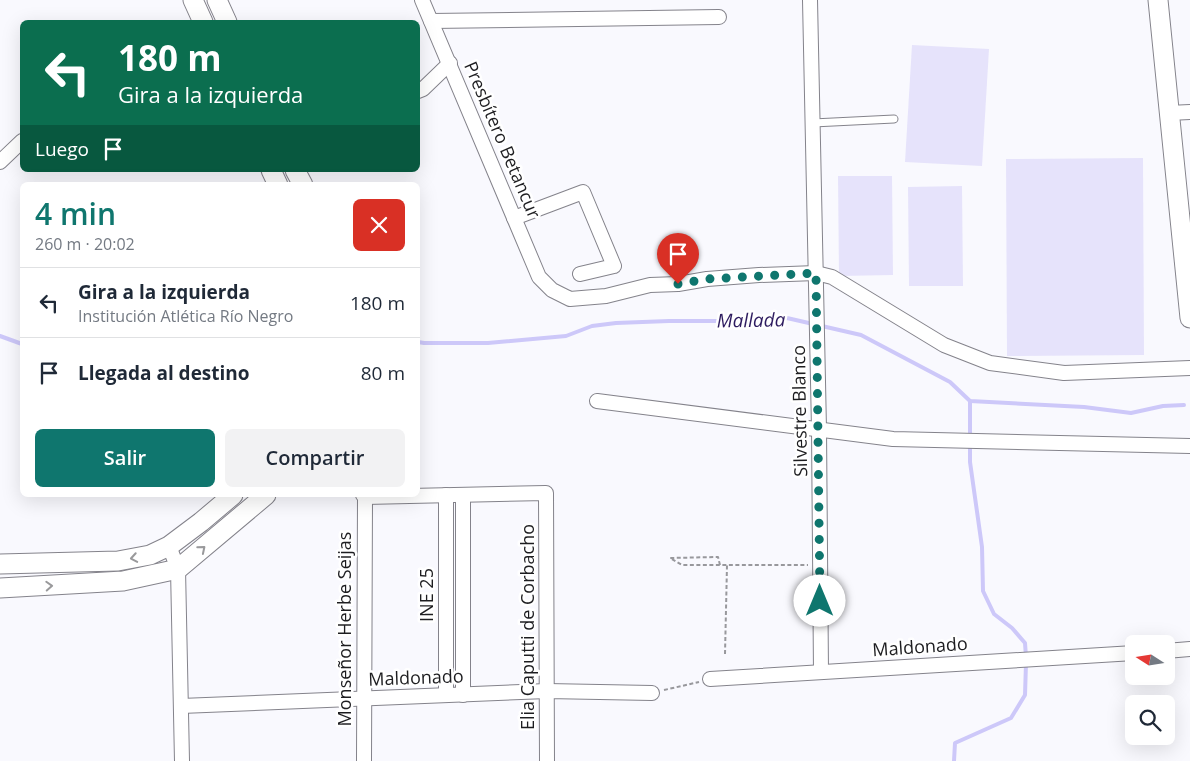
<!DOCTYPE html>
<html lang="es">
<head>
<meta charset="utf-8">
<style>
	body { margin:0; font-family:"Open Sans",sans-serif; background:#f2f2f3; color:#1f2937; height:100vh; display:flex; flex-direction:column; font-size:19px; white-space:nowrap }
	* { box-sizing:border-box; margin:0 }
	p { font-size:16px; color:#747a83 }
	.icon { flex:none; width:28px; height:28px; fill:none; stroke:currentColor; stroke-width:2; stroke-linecap:round; stroke-linejoin:round }
	.map { position:relative; flex:1; overflow:hidden }
	.panel { position:absolute; left:20px; top:182px; width:400px; height:315px; display:flex; flex-direction:column; background:#fff; border-radius:8px; box-shadow:0 5px 20px #0002 }
	.panel>* { flex:none }
	.hud { position:absolute; left:20px; top:20px; width:400px; height:152px; border-radius:8px; box-shadow:0 5px 20px #0002; background:#0b6e4f; color:#fff; overflow:hidden }
	.needle { width:32px; rotate:282deg }
	.buttons { position:absolute; left:1125px; top:635px; display:grid; gap:10px }
	.buttons a { display:grid; place-items:center; width:50px; height:50px; border-radius:8px; background:#fff; box-shadow:0 5px 20px #0002; font-size:25px }
	.pin { position:absolute; display:grid; place-items:center; width:42px; height:42px; color:#fff; margin:-51px -21px; border-radius:50% 50% 50% 0; rotate:-45deg; box-shadow:0 0 5px #0007 }
	.pin .icon { rotate:45deg }
	.me { position:absolute; width:55px; margin:-28px; rotate:0deg; stroke-linejoin:round; filter:drop-shadow(0 0 4px #0008) }
	.turn { display:flex; align-items:center; gap:18px; height:105px; padding:0 15px; font-size:22px }
	.turn .icon { width:65px; height:65px; stroke-width:2.5 }
	.turn b { display:block; font-size:35px; line-height:42px }
	.then { display:flex; align-items:center; height:48px; padding:0 15px; background:#0003; gap:10px; font-size:19px }
	.round { display:grid; place-items:center; flex:none; width:52px; height:52px; border-radius:8px; background:#f2f2f3 }
	.headline { display:flex; align-items:center; justify-content:space-between; height:85px; padding:0 15px }
	h1 { font-size:30px; font-weight:600; line-height:38px; color:#0f766e }
	.action { display:flex; gap:10px; margin-top:auto; padding:10px 15px }
	.action a { flex:1; height:58px; border-radius:8px; background:#0f766e; color:#fff; font-size:20px; font-weight:600; line-height:58px; text-align:center }
	.action a+a { background:#f2f2f3; color:#1f2937 }
	ul { padding:0; list-style:none }
	li { display:flex; align-items:center; gap:15px; height:70px; padding:0 15px; border-top:1px solid #e0e1e3 }
	li div { flex:1 }
	li b { display:block; font-size:19px }
	li em { font-style:normal }
	.map>svg:first-child { display:block }
</style>
</head>
<body>
<div class="map">
<svg width="1190" height="761" viewBox="0 0 1190 761">
	<rect width="100%" height="100%" fill="#f9f9fe"/>
	<!-- grass -->
	<g fill="#e6e3fb">
		<polygon points="912,45 989,49 982,166 905,162"/>
		<polygon points="1143,158 1144,355 1007,356 1006,159"/>
		<polygon points="838,176 892,176 893,275 839,276"/>
		<polygon points="962,186 963,286 909,286 908,187"/>
	</g>
	<g fill="none" stroke-linecap="round" stroke-linejoin="round">
		<!-- stream -->
		<g stroke="#cdc8f9" stroke-width="4">
			<polyline points="0,336 22,344"/>
			<polyline points="418,342 424,343 488,343 566,336 592,326 616,323 669,321 739,321 787,318 861,335 950,382 970,401 1084,407 1131,413 1163,406 1184,405"/>
			<polyline points="970,401 970,462 982,547 983,591 994,614 1012,628 1025,643 1026,657"/>
			<polyline points="954,761 955,743 1011,718 1025,695 1026,663"/>
		</g>
		<defs>
			<polyline id="lane" points="813,123 894,119"/>
			<g id="street">
				<polyline points="422,0 539,277 552,290 570,299 606,296 650,285 678,284 707,279 759,275 816,273 832,277 944,345 990,363 1064,373 1190,368"/>
				<polyline points="810,0 819,429 821,672"/>
				<polyline points="431,21 719,17"/>
				<polyline points="418,91 423,89 450,63"/>
				<polyline points="1169,113 1190,112"/>
				<polyline points="0,162 22,141"/>
				<polyline points="514,218 583,192 614,266 580,274"/>
				<polyline points="597,401 893,439 1190,446"/>
				<polyline points="363,495 365,497 546,493 547,761"/>
				<polyline points="169,546 178,569 182,761"/>
				<polyline points="1166,651 1190,649"/>
				<polyline points="710,679 1134,653"/>
				<polyline points="446,695 446,495"/>
				<polyline points="463,695 463,495"/>
				<polyline points="181,706 547,691 652,693"/>
				<polyline points="364,761 365,497"/>
			</g>
			<g id="secondary">
				<polyline points="193,0 203,22"/>
				<polyline points="217,0 227,22"/>
				<polyline points="1158,0 1190,318"/>
				<polyline points="271,170 278,185"/>
				<polyline points="295,170 303,185"/>
				<polyline points="0,564 118,561 150,555 169,546 201,522 233,495"/>
				<polyline points="0,588 123,581 178,569 266,495"/>
			</g>
		</defs>
		<!-- lane casing -->
		<use href="#lane" stroke="#84838b" stroke-width="9"/>
		<!-- street casing -->
		<use href="#street" stroke="#84838b" stroke-width="16"/>
		<!-- secondary casing -->
		<use href="#secondary" stroke="#84838b" stroke-width="21"/>
		<!-- path -->
		<g stroke="#98989c" stroke-width="2" stroke-dasharray="4 2.5" stroke-linecap="butt">
			<polyline points="720,565 718,557 670,558 682,565 808,565"/>
			<polyline points="725,654 727,565"/>
			<polyline points="664,690 699,682"/>
		</g>
		<!-- lane -->
		<use href="#lane" stroke="#fff" stroke-width="7"/>
		<!-- street -->
		<use href="#street" stroke="#fff" stroke-width="14"/>
		<!-- secondary -->
		<use href="#secondary" stroke="#fff" stroke-width="19"/>
	</g>
	<!-- one-way arrows -->
	<defs><path id="oneway-chevron" d="M-2-3.5L2.5 0L-2 3.5" fill="none" stroke-width="1.6" stroke-linecap="round" stroke-linejoin="round" transform="scale(1.25)"/></defs>
	<g stroke="#99999b">
		<use href="#oneway-chevron" transform="translate(202 549) rotate(-40)"/>
		<use href="#oneway-chevron" transform="translate(134 558) rotate(170)"/>
		<use href="#oneway-chevron" transform="translate(49 586) rotate(-3)"/>
	</g>
	<g fill="none" stroke-linecap="round" stroke-linejoin="round">
		<!-- route -->
		<polyline stroke="#0f766e" stroke-width="9" stroke-dasharray="0 16.2" points="678,284 707,279 816,273 820,601"/>
	</g>
	<g text-anchor="middle" stroke-width="5" stroke-linejoin="round" paint-order="stroke">
		<!-- street labels -->
		<g font-size="18" fill="#1d1d20" stroke="#fff">
			<text transform="translate(502 140) rotate(67)" y="6">Presbítero Betancur</text>
			<text transform="translate(800 411) rotate(-91)" y="6">Silvestre Blanco</text>
			<text transform="translate(427 595) rotate(-90)" y="6">INE 25</text>
			<text transform="translate(528 627) rotate(-90)" y="6">Elia Caputti de Corbacho</text>
			<text transform="translate(345 629) rotate(-90)" y="6">Monseñor Herbe Seijas</text>
			<text transform="translate(920 647) rotate(-4)" y="6">Maldonado</text>
			<text transform="translate(416 678) rotate(-2)" y="6">Maldonado</text>
		</g>
		<!-- water labels -->
		<g font-size="19" font-style="italic" fill="#2d1b5f" stroke="#fff">
			<text transform="translate(751 320) rotate(-1)" y="7">Mallada</text>
		</g>
	</g>
</svg>
<div class="buttons">
<a><svg class="needle" viewBox="-14 -14 28 28"><path d="M0-13l5 13h-10z" fill="#e53935"/><path d="M0 13l5-13h-10z" fill="#747a83"/></svg></a>
<a><svg class="icon" aria-label="search" viewBox="0 0 24 24"><circle cx="10" cy="10" r="6"/><path d="M15 15l6 6"/></svg></a>
</div>
<div class="pin" style="left:678px;top:284px;background:#d93025"><svg class="icon" aria-label="arrive" viewBox="0 0 24 24"><path d="M6 21V4h12l-3 4 3 4H6"/></svg></div>
<svg class="me" style="left:820px;top:601px" viewBox="-20 -20 40 40"><circle r="19" fill="#fff"/><path d="M0-13L10 11 0 6-10 11z" fill="#0f766e"/></svg>
<div class="hud">
<div class="turn"><svg class="icon" aria-label="left" viewBox="0 0 24 24"><path d="M17 20v-9H6M10 6l-5 5 5 5"/></svg><div><b>180 m</b>Gira a la izquierda</div></div>
<div class="then">Luego<svg class="icon" aria-label="arrive" viewBox="0 0 24 24"><path d="M6 21V4h12l-3 4 3 4H6"/></svg></div>
</div>
<section class="panel">
<div class="headline"><div><h1>4 min</h1><p>260 m · 20:02</p></div><a class="round" style="background:#d93025;color:#fff"><svg class="icon" aria-label="close" viewBox="0 0 24 24"><path d="M6 6l12 12M18 6L6 18"/></svg></a></div>
<ul>
<li><svg class="icon" aria-label="left" viewBox="0 0 24 24"><path d="M17 20v-9H6M10 6l-5 5 5 5"/></svg><div><b>Gira a la izquierda</b><p>Institución Atlética Río Negro</p></div><em>180 m</em></li>
<li><svg class="icon" aria-label="arrive" viewBox="0 0 24 24"><path d="M6 21V4h12l-3 4 3 4H6"/></svg><div><b>Llegada al destino</b></div><em>80 m</em></li>
</ul>
<div class="action"><a>Salir</a><a>Compartir</a></div>
</section>
</div>
</body>
</html>
